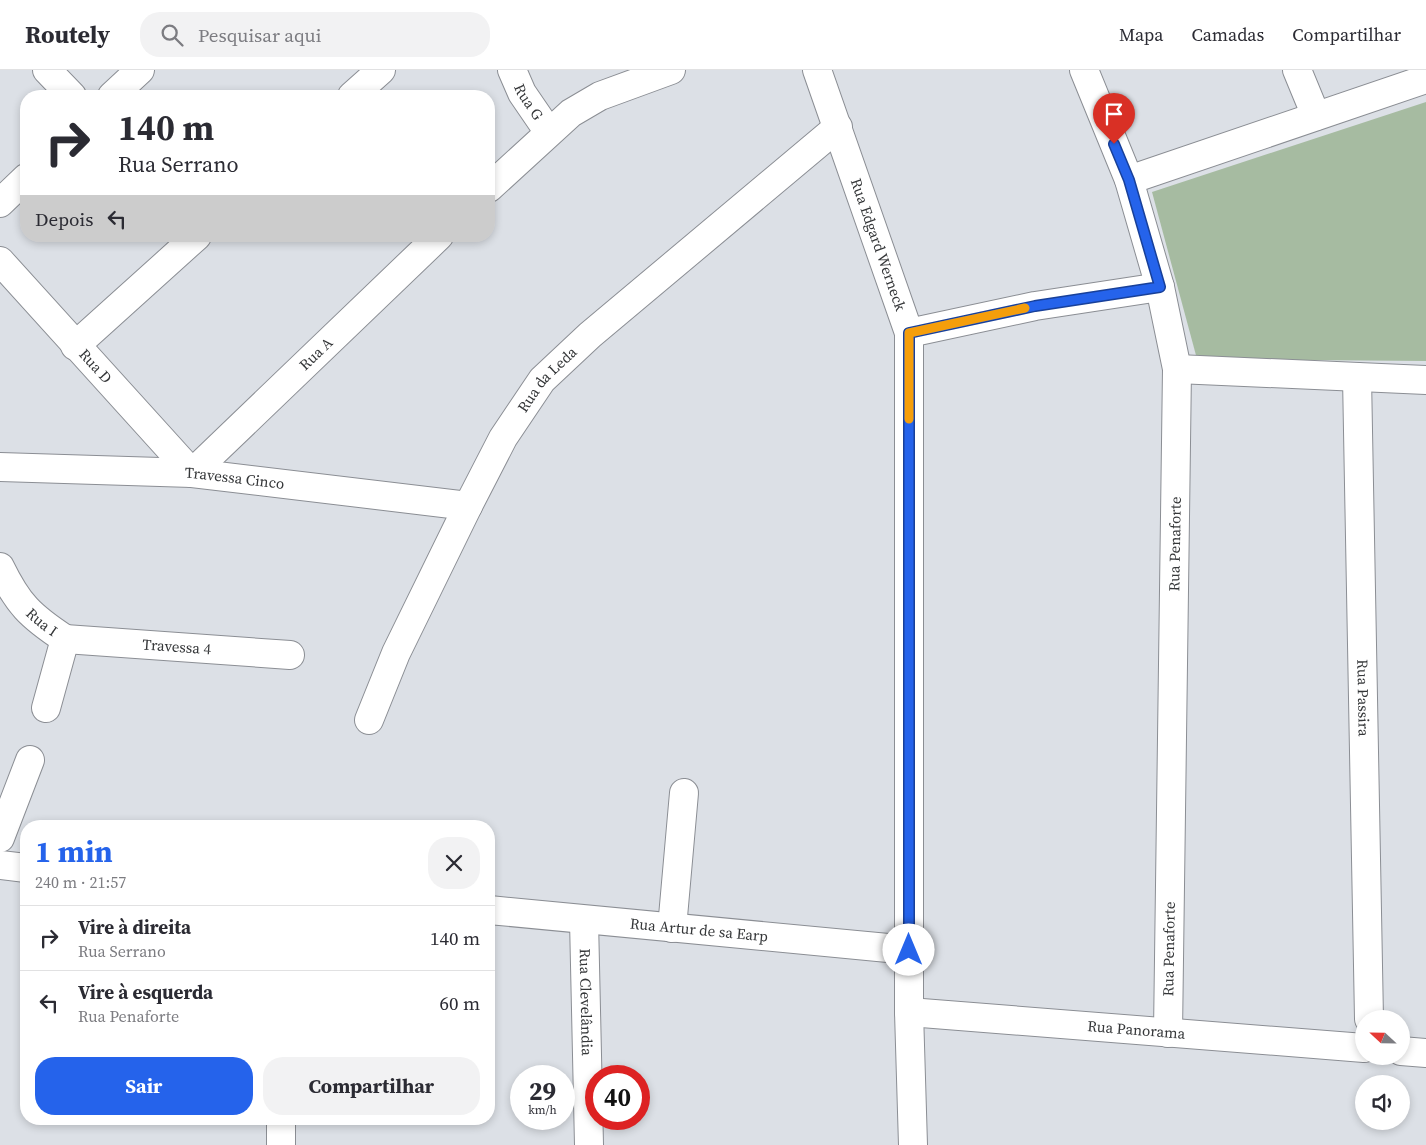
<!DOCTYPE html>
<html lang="pt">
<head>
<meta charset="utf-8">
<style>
	body { margin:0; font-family:"Source Serif 4",serif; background:#f2f2f3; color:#2b2b33; height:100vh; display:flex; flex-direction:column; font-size:19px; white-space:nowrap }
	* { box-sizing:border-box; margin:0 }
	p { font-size:16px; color:#7c7c81 }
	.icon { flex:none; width:28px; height:28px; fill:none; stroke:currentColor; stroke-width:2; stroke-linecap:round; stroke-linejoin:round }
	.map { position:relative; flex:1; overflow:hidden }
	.panel { position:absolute; left:20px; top:750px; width:475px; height:305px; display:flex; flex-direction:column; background:#fff; border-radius:20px; box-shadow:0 2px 8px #0003 }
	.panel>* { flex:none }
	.hud { position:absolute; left:20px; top:20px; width:475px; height:152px; border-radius:20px; box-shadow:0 2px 8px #0003; background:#fff; color:#2b2b33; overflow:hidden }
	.needle { width:32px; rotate:292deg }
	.controls { position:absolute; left:1355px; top:940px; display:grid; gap:10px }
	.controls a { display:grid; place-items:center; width:55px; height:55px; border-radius:50%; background:#fff; box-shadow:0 2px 8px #0003; font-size:25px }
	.speed { position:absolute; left:510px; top:995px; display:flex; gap:10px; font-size:25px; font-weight:700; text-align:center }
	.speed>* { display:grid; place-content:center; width:65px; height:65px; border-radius:50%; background:#fff; box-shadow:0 2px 8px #0003; line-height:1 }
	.speed small { font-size:12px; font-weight:400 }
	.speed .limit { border:8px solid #d22; background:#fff; color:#111 }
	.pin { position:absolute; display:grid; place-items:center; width:42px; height:42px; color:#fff; margin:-51px -21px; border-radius:50% 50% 50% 0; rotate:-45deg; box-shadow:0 0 5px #0007 }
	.pin .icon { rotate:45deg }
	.me { position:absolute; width:55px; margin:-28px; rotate:0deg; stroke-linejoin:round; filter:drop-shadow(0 0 4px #0008) }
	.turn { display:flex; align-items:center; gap:18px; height:105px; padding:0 15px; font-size:22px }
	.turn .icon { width:65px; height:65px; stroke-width:2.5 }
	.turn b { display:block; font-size:35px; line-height:42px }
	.then { display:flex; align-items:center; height:48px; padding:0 15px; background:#0003; gap:10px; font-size:19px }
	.round { display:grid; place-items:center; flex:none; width:52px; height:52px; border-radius:20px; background:#f2f2f3 }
	.summary { display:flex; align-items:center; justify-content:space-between; height:85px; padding:0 15px }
	h1 { font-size:30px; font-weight:700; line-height:38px; color:#2563eb }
	.primary-button { display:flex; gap:10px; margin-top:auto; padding:10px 15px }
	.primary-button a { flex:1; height:58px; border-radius:20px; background:#2563eb; color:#fff; font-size:20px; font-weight:700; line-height:58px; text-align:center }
	.primary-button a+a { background:#f2f2f3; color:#2b2b33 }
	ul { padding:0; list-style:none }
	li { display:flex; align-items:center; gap:15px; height:65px; padding:0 15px; border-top:1px solid #e1e1e2 }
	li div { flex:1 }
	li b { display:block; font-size:19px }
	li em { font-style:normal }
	header { display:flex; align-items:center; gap:30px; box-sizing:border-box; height:70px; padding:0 25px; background:#fff; border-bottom:1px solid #e1e1e2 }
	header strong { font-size:24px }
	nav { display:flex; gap:28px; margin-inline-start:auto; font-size:18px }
	.search { width:350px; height:45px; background:#f2f2f3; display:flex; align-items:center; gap:12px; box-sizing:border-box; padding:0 18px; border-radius:20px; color:#7c7c81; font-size:19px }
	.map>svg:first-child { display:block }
</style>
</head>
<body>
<header>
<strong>Routely</strong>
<div class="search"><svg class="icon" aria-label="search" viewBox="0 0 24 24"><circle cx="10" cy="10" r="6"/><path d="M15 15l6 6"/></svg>Pesquisar aqui</div>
<nav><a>Mapa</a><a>Camadas</a><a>Compartilhar</a></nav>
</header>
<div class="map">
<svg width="1426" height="1075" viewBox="0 0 1426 1075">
	<rect width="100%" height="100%" fill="#dce0e6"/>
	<!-- green -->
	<polygon fill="#a6bba1" points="1426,32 1426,291 1197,289 1152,122"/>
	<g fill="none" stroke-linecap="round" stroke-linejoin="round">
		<defs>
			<g id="street">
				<polyline points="47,0 72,26"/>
				<path id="s1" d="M512 0 522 23 548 61"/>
				<polyline points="1084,0 1129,110 1160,217 1177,299 1168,963"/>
				<polyline points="1297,0 1316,46"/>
				<polyline points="112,26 140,0"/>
				<polyline points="352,26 381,0"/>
				<polyline points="1129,110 1426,9"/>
				<polyline points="489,118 571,43 600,26 671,0"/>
				<polyline points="0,133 26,108"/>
				<path id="s2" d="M0 191 192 403 439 166"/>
				<polyline points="909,263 1035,236 1160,217"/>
				<polyline points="75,276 197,166"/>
				<polyline points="1177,299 1426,310"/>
				<path id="s3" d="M1357 307 1369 949"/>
				<path id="s4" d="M0 397 192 403 468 436"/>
				<path id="s5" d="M0 497C18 534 30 546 65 569L46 638"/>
				<path id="s6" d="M65 569 290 585"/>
				<path id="s7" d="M369 650 396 583 468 436 503 368 542 310 590 265 838 57"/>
				<polyline points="0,768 30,690"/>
				<polyline points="0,795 26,798"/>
				<path id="s8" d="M489 840 909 880"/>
				<path id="s9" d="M584 850 589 1075"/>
				<polyline points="672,858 684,723"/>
				<path id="s10" d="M909 942 1364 978"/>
				<polyline points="1401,981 1426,983"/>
				<polyline points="281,1049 281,1075"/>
			</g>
			<g id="secondary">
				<path id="s11" d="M817 0 909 263V942L913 1075"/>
			</g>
		</defs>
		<!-- street casing -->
		<use href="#street" stroke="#8b8e94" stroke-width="30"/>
		<!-- secondary casing -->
		<use href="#secondary" stroke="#8b8e94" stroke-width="30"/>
		<!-- street -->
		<use href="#street" stroke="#fff" stroke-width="28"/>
		<!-- secondary -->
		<use href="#secondary" stroke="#fff" stroke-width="28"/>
	</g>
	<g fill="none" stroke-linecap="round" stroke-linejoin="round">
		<defs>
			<polyline id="route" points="909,880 909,263 1035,236 1160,217 1129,110 1114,74"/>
		</defs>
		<!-- route casing -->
		<use href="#route" stroke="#184099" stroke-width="12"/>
		<!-- route -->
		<use href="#route" stroke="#2563eb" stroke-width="9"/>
		<!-- slow -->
		<polyline stroke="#f59e0b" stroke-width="9" points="909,349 909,263 1025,238"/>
	</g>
	<g text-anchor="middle" stroke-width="4" stroke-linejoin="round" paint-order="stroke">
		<!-- street labels -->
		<g font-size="15" fill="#353739" stroke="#fff">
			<text dy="5" stroke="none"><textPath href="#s1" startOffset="36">Rua G</textPath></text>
			<text dy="5" stroke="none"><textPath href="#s11" startOffset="185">Rua Edgard Werneck</textPath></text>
			<text dy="5" stroke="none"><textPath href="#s2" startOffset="458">Rua A</textPath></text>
			<text dy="5" stroke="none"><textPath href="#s2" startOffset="142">Rua D</textPath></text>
			<text dy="5" stroke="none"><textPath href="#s7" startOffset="386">Rua da Leda</textPath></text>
			<text dy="5" stroke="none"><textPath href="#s4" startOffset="235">Travessa Cinco</textPath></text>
			<text transform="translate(1175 474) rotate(-89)" y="5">Rua Penaforte</text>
			<text dy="5" stroke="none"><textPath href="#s5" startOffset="70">Rua I</textPath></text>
			<text dy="5" stroke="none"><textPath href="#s6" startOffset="112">Travessa 4</textPath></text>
			<text dy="5" stroke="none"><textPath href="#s3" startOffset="321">Rua Passira</textPath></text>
			<text dy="5" stroke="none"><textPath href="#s8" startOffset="211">Rua Artur de sa Earp</textPath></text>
			<text transform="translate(1169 879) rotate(-89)" y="5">Rua Penaforte</text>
			<text dy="5" stroke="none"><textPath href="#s9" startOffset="82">Rua Clevelândia</textPath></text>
			<text dy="5" stroke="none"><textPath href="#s10" startOffset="228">Rua Panorama</textPath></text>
		</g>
	</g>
</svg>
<div class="controls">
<a><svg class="needle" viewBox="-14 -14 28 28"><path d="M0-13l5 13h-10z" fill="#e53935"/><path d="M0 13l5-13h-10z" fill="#7c7c81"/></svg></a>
<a><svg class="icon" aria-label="sound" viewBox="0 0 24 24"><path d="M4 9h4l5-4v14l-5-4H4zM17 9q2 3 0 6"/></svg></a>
</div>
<div class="speed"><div>29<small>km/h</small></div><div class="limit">40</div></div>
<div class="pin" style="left:1114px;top:74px;background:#d93025"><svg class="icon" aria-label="arrive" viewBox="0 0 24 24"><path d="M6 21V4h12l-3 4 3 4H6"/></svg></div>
<svg class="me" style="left:909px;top:880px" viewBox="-20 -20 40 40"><circle r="19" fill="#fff"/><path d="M0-13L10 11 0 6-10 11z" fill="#2563eb"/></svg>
<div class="hud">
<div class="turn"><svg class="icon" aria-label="right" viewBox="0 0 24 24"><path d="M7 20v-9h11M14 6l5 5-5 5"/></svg><div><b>140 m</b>Rua Serrano</div></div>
<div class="then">Depois<svg class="icon" aria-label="left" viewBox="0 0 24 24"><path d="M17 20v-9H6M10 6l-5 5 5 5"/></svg></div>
</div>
<section class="panel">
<div class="summary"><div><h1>1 min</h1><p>240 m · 21:57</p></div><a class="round"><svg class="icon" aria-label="close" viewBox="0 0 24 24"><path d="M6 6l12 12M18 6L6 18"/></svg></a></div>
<ul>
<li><svg class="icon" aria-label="right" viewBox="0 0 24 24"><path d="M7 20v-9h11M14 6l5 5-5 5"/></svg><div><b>Vire à direita</b><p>Rua Serrano</p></div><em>140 m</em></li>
<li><svg class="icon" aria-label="left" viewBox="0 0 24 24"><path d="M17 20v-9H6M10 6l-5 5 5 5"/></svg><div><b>Vire à esquerda</b><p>Rua Penaforte</p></div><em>60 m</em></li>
</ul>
<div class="primary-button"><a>Sair</a><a>Compartilhar</a></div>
</section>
</div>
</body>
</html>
